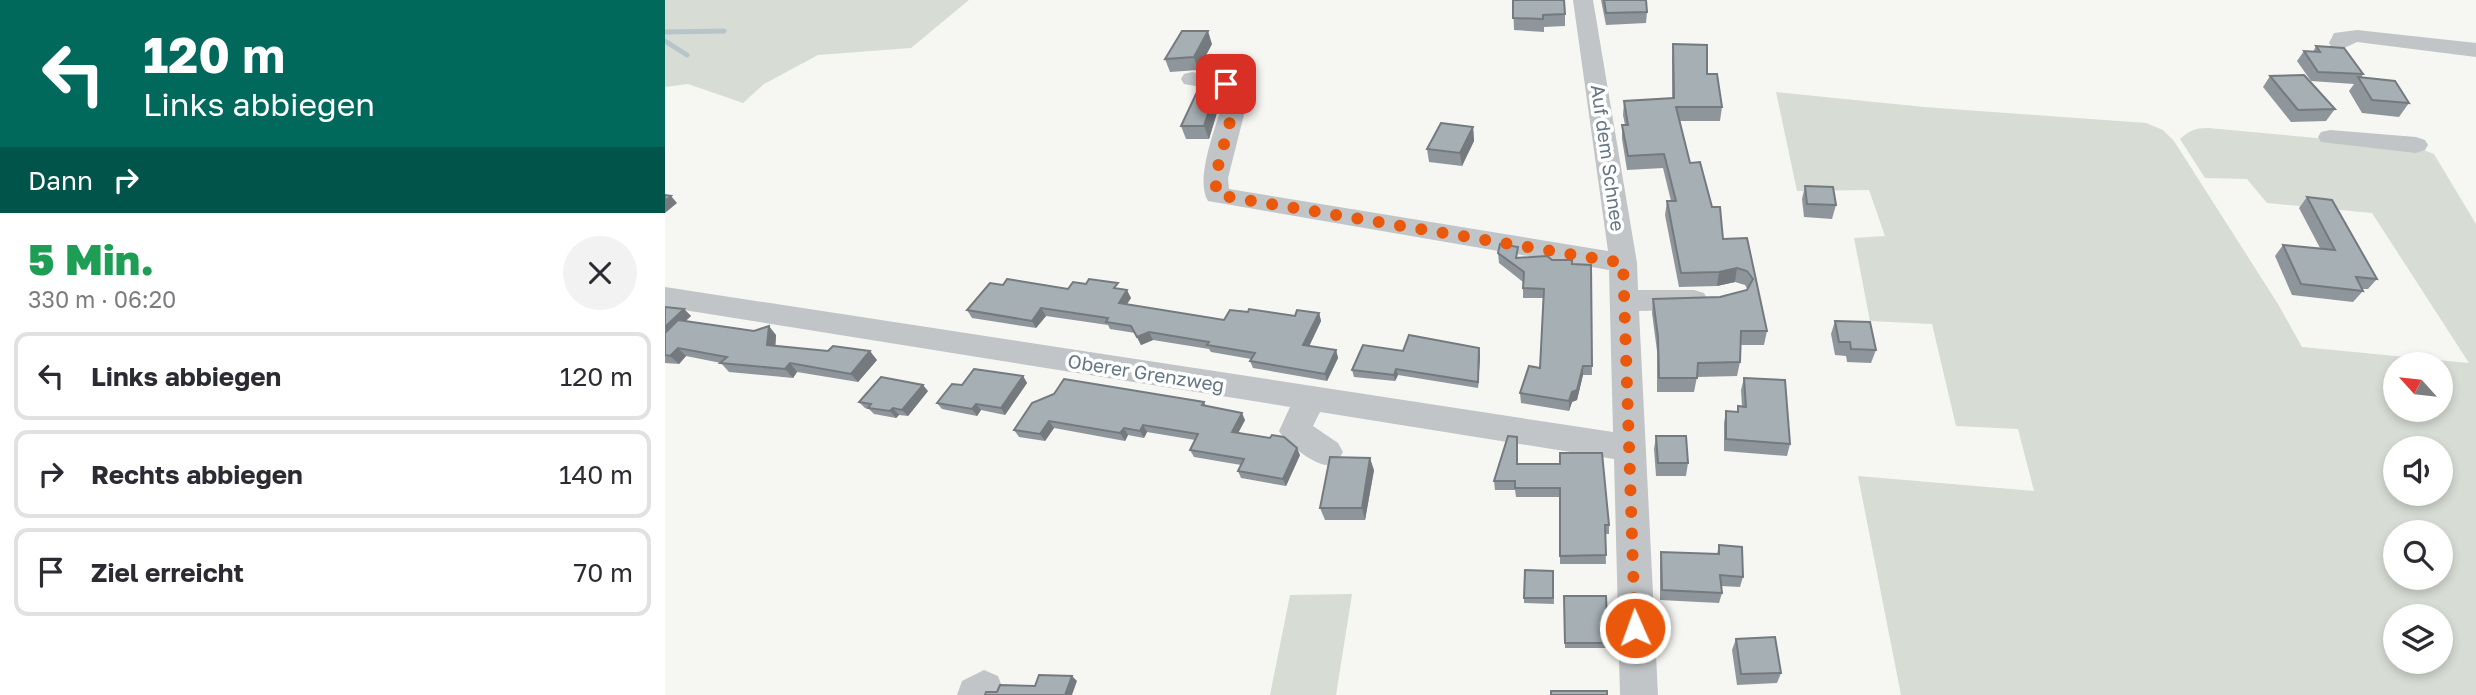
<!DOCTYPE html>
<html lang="de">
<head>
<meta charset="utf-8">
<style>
	body { margin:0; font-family:"Golos Text",sans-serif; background:#f2f2f3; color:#2b2b33; height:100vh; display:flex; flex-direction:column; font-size:26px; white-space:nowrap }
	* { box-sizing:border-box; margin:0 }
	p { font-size:23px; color:#7c7c81 }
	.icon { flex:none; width:38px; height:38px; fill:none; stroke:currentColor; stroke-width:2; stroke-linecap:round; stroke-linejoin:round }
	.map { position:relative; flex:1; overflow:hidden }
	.drawer { display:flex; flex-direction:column; background:#fff; width:665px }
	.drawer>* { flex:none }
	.top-card { background:#00695c; color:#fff; overflow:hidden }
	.needle { width:46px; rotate:297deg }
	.tools { position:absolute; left:1718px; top:352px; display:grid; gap:14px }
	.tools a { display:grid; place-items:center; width:70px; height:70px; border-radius:50%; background:#fff; box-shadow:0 4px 10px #0003; font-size:35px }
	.pin { position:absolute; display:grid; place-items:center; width:60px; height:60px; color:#fff; margin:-30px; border-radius:14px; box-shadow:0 4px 10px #0006 }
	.me { position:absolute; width:77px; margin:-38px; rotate:358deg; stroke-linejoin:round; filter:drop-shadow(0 0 5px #0008) }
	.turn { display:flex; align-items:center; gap:24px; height:147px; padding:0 28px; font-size:32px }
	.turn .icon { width:91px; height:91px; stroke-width:2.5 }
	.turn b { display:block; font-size:49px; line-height:60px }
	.then { display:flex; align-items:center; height:66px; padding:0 28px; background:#0003; gap:14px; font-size:26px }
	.round { display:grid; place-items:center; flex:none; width:74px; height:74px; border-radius:37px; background:#f2f2f3 }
	.head { display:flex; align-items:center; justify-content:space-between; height:119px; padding:0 28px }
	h1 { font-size:42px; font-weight:800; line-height:52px; color:#1e9e55 }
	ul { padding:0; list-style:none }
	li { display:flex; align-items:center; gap:21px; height:88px; margin:0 14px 10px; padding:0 14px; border:4px solid #e1e1e2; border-radius:14px }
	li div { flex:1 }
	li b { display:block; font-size:26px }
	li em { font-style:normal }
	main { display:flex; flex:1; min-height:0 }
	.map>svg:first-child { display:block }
</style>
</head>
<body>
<main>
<section class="drawer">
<div class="top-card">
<div class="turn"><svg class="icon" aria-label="left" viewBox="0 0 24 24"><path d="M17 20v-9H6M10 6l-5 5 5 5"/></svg><div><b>120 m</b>Links abbiegen</div></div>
<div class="then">Dann<svg class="icon" aria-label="right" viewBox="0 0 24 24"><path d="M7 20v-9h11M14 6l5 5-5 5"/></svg></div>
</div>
<div class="head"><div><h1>5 Min.</h1><p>330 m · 06:20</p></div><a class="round"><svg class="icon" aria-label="close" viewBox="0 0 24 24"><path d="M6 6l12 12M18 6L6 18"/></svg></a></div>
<ul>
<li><svg class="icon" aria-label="left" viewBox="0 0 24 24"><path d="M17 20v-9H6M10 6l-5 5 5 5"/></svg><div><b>Links abbiegen</b></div><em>120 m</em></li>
<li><svg class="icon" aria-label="right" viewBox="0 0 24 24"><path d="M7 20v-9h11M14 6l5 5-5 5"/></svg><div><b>Rechts abbiegen</b></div><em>140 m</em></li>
<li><svg class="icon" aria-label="arrive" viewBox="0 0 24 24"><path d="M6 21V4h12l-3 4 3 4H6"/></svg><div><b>Ziel erreicht</b></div><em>70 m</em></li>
</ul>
</section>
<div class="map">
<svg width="1811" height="695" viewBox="0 0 1811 695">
	<rect width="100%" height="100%" fill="#f6f6f3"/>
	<!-- green -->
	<g fill="#d7ddd4" fill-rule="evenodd">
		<polygon points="0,0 304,0 246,48 153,55 99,84 78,103 23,84 0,87"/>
		<path d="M1111 92 1259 107 1481 123 1498 130 1509 141 1613 304 1637 347 1804 363 1707 213 1602 203 1582 179 1540 178 1515 139C1523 131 1531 128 1543 128L1751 147 1769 154 1811 224V695H1236L1193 476 1369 491 1353 429 1291 426 1267 324 1205 321 1189 238 1220 236 1204 190 1132 191ZM1731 364H1776V410H1731ZM1731 448H1776V494H1731ZM1731 532H1776V578H1731ZM1731 616H1776V662H1731Z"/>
		<polygon points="687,594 671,695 605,695 625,595"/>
	</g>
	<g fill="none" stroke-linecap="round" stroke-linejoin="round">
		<!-- stream -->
		<g stroke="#b7c4c8" stroke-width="5">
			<polyline points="0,32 59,31"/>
			<polyline points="0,41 22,55"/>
		</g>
		<!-- minor -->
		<g fill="#c1c5c8" fill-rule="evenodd">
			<path d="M908 0H928L972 263 973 290H1029L1039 293 1043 300 1039 307 1029 310 974 311 993 695H955L949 459 655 412 648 426 673 443 678 452 673 461C670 463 666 465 662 465 649 465 620 442 614 431L625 407 0 307V287L948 432 944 270 543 201C529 179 552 124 559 99L553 90 519 84 516 79 519 74 527 72 569 79 583 99 563 178 564 189 943 251Z"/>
			<polygon points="1692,30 1811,43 1811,57 1692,42 1675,50 1667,48 1664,43 1669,33"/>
			<polygon points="1665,130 1751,137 1760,140 1763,145 1760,150 1751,153 1656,142 1653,137 1656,132"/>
			<polygon points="319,670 333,676 338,689 336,695 292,695 297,681"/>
		</g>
	</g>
	<!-- wall -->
	<g fill="#8f969b">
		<polygon points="848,0 900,14 900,26 879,27 879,32 849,30"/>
		<polygon points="936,0 981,0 982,12 981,23 941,25"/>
		<polygon points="547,44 533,70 505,72 500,59"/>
		<polygon points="1008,44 1042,74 1057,107 1055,121 1015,121 1025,163 1047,207 1058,239 1082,238 1102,331 1099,345 1075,345 1075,362 1072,376 1032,377 1029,392 992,392 992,351 987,313 988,299 1055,297 1083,290 1080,285 1070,282 1052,286 1014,287 1000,215 1002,201 1006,201 998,168 962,170 957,139 957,125 960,125 958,115 959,101 1007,98 1007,58"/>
		<polygon points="1651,46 1698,74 1696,78 1744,103 1734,117 1697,113 1684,91 1689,84 1646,81 1632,61 1639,51 1648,52"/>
		<polygon points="1605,76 1670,109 1661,121 1626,122 1598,87"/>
		<polygon points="550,92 554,106 544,139 521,139 516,126"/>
		<polygon points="808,127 809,141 797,166 764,162 762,149"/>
		<polygon points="1140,186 1171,205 1167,219 1139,217 1137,199"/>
		<polygon points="1642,197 1712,279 1703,289 1697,289 1698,291 1688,302 1627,295 1610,256 1618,245 1655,248 1634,208"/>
		<polygon points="833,253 853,258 887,260 907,264 926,265 927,375 918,375 912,400 907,402 904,411 856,403 855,393 875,368 878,298 858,298 858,282 834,263"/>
		<polygon points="338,285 403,289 456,289 466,298 462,304 559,320 583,312 630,316 654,313 656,321 644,346 671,350 673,358 662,381 588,368 585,361 586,359 546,352 544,349 488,340 476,345 470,333 445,329 443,325 381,316 371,328 307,318 302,310"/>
		<polygon points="0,307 19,309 26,316 20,321 111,335 110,346 212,360 193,382 132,372 128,378 64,372 56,363 21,356 14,364 0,363"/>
		<polygon points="1170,321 1211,350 1206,363 1182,362 1181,356 1170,355 1166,334"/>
		<polygon points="738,351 815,355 813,388 733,375 730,381 689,377 687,370"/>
		<polygon points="358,376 362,383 340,415 316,410 312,416 277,409 272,403 297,385"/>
		<polygon points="1079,378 1125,444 1122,456 1059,451 1059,423 1061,411 1072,412 1073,406 1077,407 1076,390"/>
		<polygon points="263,391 243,416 234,415 231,418 209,414 204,409 200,408 194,402"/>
		<polygon points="539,402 541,406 580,420 573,433 635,455 621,486 576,478 573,471 576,465 529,457 525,450 530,440 482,432 479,438 463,435 460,441 389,428 380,441 354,437 349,430 367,403"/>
		<polygon points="991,436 1023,463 1021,476 991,476 989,449"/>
		<polygon points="852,446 852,464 895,464 944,525 944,534 940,534 941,564 895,564 895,497 851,497 850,490 830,490 829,481"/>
		<polygon points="709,470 700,520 660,520 655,508"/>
		<polygon points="1054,545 1078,577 1075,587 1056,586 1057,593 1054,603 995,600 995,563 996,552 1052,554"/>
		<polygon points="888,571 889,604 859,603 859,598"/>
		<polygon points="899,596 943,643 942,648 900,648"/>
		<polygon points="1071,639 1116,673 1112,683 1072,685 1067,650"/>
	</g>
	<!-- shaded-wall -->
	<g fill="#747a7e">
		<polygon points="543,31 547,44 533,70 529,57"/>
		<polygon points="550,92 554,106 544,139 539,126"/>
		<polygon points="808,127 809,141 797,166 795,153"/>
		<polygon points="6,196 12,203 0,213 0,201"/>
		<polygon points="1072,268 1070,282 1052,286 1054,272"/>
		<polygon points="462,290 466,298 458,310 454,303"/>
		<polygon points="376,308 381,316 371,328 367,321"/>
		<polygon points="19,309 26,316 2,339 0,336 0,327"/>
		<polygon points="654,313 656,321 641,353 638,345"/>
		<polygon points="104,326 111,335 110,353 102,345"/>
		<polygon points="484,332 488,340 476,345 472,337"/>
		<polygon points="13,348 21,356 14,364 5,356"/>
		<polygon points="814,348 815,355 813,388 813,382"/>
		<polygon points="671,350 673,358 662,381 660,374"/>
		<polygon points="205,351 212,360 193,382 186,374"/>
		<polygon points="125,363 132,372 128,378 120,369"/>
		<polygon points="918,366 918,375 912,400 907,402 904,411 904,401 907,392"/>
		<polygon points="731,369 733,375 730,381 729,375"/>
		<polygon points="358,376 362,383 340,415 336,408"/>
		<polygon points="258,385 263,391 243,416 237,410"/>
		<polygon points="311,404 316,410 312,416 307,409"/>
		<polygon points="228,408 234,415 231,418 225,411"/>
		<polygon points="577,413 580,420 570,439 567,432"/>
		<polygon points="384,421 389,428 380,441 375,434"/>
		<polygon points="478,425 482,432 479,438 475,431"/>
		<polygon points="459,428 463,435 460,441 455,433"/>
		<polygon points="632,448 635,455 621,486 618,479"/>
		<polygon points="705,458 709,470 700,520 697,508"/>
		<polygon points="407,676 412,681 407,695 400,695"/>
	</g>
	<!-- building -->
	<g fill="#a6afb4" stroke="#747a7e" stroke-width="2">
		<polygon points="848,0 899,0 900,14 878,15 878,19 848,18"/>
		<polygon points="939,0 981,0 982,12 941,13"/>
		<polygon points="517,31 543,31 529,57 500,59"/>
		<polygon points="1008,44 1042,45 1042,74 1052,74 1057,107 1011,107 1025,163 1035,162 1047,207 1055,207 1058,239 1082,238 1102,331 1076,331 1075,362 1033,363 1032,378 994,378 993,337 988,299 1055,297 1082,290 1088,279 1082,271 1072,268 1054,272 1016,273 1002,201 1011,201 999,154 963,156 957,125 963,125 959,101 1009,98"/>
		<polygon points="1651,46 1679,48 1698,74 1653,72 1639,51 1655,52"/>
		<polygon points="1639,75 1670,109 1633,110 1605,76"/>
		<polygon points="1693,77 1730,81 1744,103 1707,100"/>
		<polygon points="532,92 550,92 539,126 516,126"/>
		<polygon points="776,123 808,127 795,153 762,149"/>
		<polygon points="1140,186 1168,187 1171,205 1142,204"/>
		<polygon points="0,195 6,196 0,201"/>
		<polygon points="1642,197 1667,200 1712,279 1691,277 1698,291 1636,284 1618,245 1670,250"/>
		<polygon points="835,244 853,247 851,258 882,256 887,260 907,260 907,264 926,265 927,366 918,366 912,390 907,392 904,401 855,393 864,366 875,368 879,289 858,288 859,272 833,253"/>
		<polygon points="342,279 403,289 408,282 421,284 424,279 453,283 449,288 462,290 454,303 559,320 565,310 583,312 584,309 630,316 632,310 654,313 638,345 671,350 660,374 585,361 590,353 542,345 544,342 484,332 472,337 466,326 441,322 443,318 376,308 367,321 302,310 325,283 338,285"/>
		<polygon points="0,307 19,309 0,327"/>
		<polygon points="13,320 89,331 104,326 102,345 163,351 168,346 205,351 186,374 125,363 120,369 55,363 62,357 13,348 5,356 0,355 0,333"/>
		<polygon points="1170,321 1205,322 1211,350 1186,349 1185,342 1174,342"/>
		<polygon points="744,335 814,348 813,382 731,369 729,375 687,370 698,345 738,351"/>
		<polygon points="309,369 358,376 336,408 311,404 307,409 272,403 287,384 297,385"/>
		<polygon points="216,377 258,385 237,410 228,408 225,411 203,408 206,404 194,402"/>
		<polygon points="1079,378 1120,380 1125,444 1061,439 1061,411 1073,412 1073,406 1081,407"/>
		<polygon points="399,379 539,402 537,405 577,413 567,432 605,438 607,435 619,437 632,448 618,479 573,471 579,459 525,450 533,434 478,425 475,431 459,428 455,433 384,421 375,434 349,430 367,403 389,394"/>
		<polygon points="843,436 852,437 852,464 895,464 895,453 937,453 944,525 940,525 941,555 895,556 895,488 850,488 850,481 829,481"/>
		<polygon points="991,436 1021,436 1023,463 993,463"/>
		<polygon points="665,457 705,458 697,508 655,508"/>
		<polygon points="1054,545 1077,547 1078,577 1055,575 1057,593 997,590 996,552 1054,554"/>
		<polygon points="860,570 888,571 888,598 859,598"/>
		<polygon points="899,596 941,596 943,643 900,643"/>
		<polygon points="1110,637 1116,673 1076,674 1071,639"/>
		<polygon points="374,675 407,676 400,695 320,695 321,692 332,692 335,685 370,686"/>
		<rect x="886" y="691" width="56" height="4"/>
	</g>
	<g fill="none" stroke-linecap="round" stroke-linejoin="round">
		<!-- route -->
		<polyline stroke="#ea580c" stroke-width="12" stroke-dasharray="0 21.6" points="561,84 571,99 550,178 552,195 958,263 970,628"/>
	</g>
	<g text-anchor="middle" stroke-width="7" stroke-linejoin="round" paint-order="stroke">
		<!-- street labels -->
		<g font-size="19" fill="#647684" stroke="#fff">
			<text transform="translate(943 158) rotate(82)" y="7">Auf dem Schnee</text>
			<text transform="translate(481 373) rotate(9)" y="7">Oberer Grenzweg</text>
		</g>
	</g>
</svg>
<div class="tools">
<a><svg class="needle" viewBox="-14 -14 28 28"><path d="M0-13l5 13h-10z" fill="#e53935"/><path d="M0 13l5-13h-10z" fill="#7c7c81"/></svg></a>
<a><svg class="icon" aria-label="sound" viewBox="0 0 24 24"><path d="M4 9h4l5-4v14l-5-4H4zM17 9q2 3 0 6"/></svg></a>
<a><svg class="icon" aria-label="search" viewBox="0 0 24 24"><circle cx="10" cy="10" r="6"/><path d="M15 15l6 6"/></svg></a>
<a><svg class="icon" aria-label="layers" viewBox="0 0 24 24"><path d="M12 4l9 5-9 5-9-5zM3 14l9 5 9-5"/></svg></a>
</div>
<div class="pin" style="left:561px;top:84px;background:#d93025"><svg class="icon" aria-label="arrive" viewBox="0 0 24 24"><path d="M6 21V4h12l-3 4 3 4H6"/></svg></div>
<svg class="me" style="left:970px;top:628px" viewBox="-20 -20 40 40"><circle r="17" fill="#ea580c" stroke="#fff" stroke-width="3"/><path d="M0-11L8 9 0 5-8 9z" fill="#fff"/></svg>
</div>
</main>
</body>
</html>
